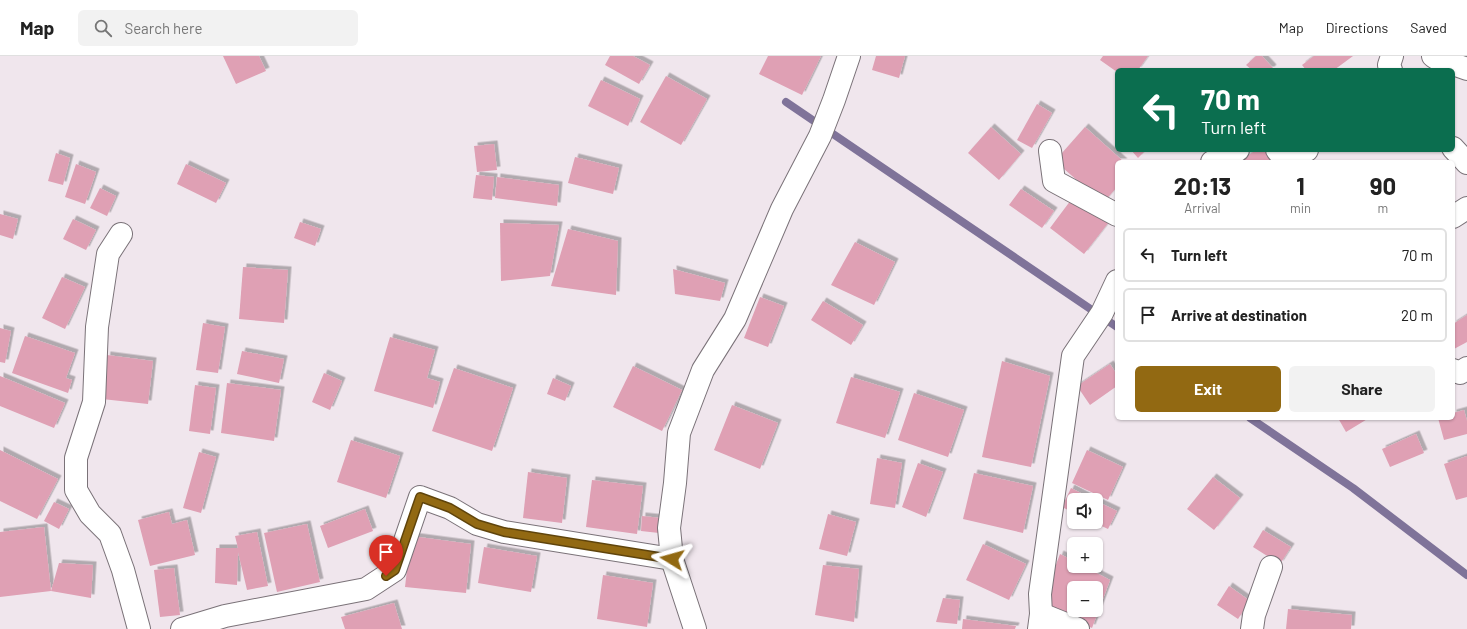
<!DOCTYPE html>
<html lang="en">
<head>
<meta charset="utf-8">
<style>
	body { margin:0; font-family:Barlow,sans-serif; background:#f2f2f2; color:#222; height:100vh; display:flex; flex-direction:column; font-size:15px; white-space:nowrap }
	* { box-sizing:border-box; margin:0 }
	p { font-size:13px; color:#767676 }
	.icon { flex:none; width:22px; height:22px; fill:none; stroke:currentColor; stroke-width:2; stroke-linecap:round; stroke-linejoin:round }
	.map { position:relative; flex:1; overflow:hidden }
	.sheet { position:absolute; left:1115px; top:104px; width:340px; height:260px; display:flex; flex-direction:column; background:#fff; border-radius:6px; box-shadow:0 1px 3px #0004 }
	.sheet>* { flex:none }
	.top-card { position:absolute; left:1115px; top:12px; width:340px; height:84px; border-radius:6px; box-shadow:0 1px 3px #0004; background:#0b6e4f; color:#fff; overflow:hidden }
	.fabs { position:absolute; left:1067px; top:437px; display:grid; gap:8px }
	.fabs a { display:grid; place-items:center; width:36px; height:36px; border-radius:6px; background:#fff; box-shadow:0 1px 3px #0004; font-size:20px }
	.pin { position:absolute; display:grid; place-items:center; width:34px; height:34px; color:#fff; margin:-41px -17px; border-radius:50% 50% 50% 0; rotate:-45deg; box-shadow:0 0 4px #0007 }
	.pin .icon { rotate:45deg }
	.me { position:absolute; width:44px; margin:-22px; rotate:278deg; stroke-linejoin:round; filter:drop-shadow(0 0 3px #0008) }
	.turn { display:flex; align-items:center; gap:14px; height:84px; padding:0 20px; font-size:18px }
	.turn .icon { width:52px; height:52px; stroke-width:2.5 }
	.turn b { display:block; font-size:28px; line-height:34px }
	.eta { display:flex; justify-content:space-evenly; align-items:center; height:68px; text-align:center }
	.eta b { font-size:24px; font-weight:700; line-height:28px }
	.button { display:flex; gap:8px; margin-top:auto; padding:8px 20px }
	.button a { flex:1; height:46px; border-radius:6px; background:#926912; color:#fff; font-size:16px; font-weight:700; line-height:46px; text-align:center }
	.button a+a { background:#f2f2f2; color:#222 }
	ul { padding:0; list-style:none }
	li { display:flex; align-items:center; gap:12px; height:54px; margin:0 8px 6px; padding:0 12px; border:2px solid #e0e0e0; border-radius:6px }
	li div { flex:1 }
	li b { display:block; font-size:15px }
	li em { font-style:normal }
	header { display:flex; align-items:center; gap:24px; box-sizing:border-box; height:56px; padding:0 20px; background:#fff; border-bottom:1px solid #e0e0e0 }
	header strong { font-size:19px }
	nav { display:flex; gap:22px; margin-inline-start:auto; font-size:14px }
	.search { width:280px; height:36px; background:#f2f2f2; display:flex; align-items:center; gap:10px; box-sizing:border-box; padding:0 14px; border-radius:6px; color:#767676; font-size:15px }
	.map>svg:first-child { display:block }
</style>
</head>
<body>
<header>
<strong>Map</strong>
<div class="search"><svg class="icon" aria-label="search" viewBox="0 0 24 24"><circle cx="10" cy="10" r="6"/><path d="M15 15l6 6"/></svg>Search here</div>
<nav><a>Map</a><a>Directions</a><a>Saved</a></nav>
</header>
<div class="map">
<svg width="1467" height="573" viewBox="0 0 1467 573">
	<defs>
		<filter id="shadow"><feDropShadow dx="3.5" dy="-3.5" stdDeviation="0" flood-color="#0004"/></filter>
	</defs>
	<rect width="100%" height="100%" fill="#f0e6ed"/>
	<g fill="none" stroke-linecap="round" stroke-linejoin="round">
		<!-- stream -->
		<g stroke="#7f7399" stroke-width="8">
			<polyline points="786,46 1117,271"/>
			<polyline points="1250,362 1353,432 1467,519"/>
		</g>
	</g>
	<!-- building -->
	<g fill="#dfa0b4" fill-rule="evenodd" filter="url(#shadow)">
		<polygon points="223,0 259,0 266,15 236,28"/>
		<polygon points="610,0 633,0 650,9 639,28 605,9"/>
		<polygon points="768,0 821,0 802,39 759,18"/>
		<polygon points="876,0 905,0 899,22 872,14"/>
		<polygon points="1103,0 1148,0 1138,14 1117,14 1117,16 1100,4"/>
		<polygon points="1256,0 1262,0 1273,12 1271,14 1252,14 1246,9"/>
		<polygon points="1314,0 1353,0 1334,14 1306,14 1302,9"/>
		<polygon points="666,20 707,43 681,89 640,66"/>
		<polygon points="601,24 640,43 628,70 588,50"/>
		<polygon points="1037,48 1052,57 1032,92 1017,84"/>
		<polygon points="991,71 1021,98 999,124 968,97"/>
		<polygon points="1085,71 1124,106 1117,106 1117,131 1103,147 1055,105"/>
		<polygon points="494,88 497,114 477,116 474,90"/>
		<polygon points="1131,94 1146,94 1138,102"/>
		<polygon points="1256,94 1265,94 1273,106 1239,106"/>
		<polygon points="56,97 70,102 63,129 48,125"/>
		<polygon points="575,101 619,112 613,138 568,127"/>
		<polygon points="76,108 96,116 85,148 65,141"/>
		<polygon points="186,108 226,127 216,147 177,128"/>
		<polygon points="476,119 494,121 492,144 473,142"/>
		<polygon points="497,121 559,129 557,150 495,142"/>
		<polygon points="100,132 116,140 107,160 90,152"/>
		<polygon points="1021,133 1054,155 1042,172 1009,149"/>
		<polygon points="1074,140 1109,166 1084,198 1050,172"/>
		<polygon points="0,158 18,163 13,183 0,179"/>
		<polygon points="73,163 96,174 86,194 63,183"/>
		<polygon points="300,166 321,173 315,190 294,182"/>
		<polygon points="500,167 559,169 550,220 501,225"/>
		<polygon points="568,173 618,185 616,239 551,230"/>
		<polygon points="855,186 895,206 874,249 831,229"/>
		<polygon points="243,211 288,214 284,267 239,263"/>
		<polygon points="673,213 725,227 720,245 675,238"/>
		<polygon points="62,221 85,231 65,273 42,262"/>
		<polygon points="760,241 784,250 768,291 744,282"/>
		<polygon points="823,245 863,269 851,289 811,264"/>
		<polygon points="1467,259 1467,286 1454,293 1453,291 1453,268"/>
		<polygon points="203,267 225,271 218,317 196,314"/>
		<polygon points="0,272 11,275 5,307 0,306"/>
		<polygon points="25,280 75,297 66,322 72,324 68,337 12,317"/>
		<polygon points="390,281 435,294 427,322 440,326 433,352 374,335"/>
		<polygon points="242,295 284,303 279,327 237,318"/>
		<polygon points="107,299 153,305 148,348 102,343"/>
		<polygon points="1002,305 1050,320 1031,411 982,401"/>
		<polygon points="1110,308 1117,319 1117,330 1090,349 1077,330"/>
		<polygon points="633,310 682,334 662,375 613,351"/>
		<polygon points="454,312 513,332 492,395 432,375"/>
		<polygon points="324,317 342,325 330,354 312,346"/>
		<polygon points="0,320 65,347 54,372 0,350"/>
		<polygon points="851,321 900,336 885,382 836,367"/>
		<polygon points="553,322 571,330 565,345 547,338"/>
		<polygon points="227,327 281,334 274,385 221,377"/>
		<polygon points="195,329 216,332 210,378 189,375"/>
		<polygon points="914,337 964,354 948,401 898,384"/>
		<polygon points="732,349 778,367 760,413 714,394"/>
		<polygon points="1464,354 1467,365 1467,378 1444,384 1438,362 1453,362 1453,357"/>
		<polygon points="1338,362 1369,362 1346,376"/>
		<polygon points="1416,378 1424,397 1390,411 1382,393"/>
		<polygon points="351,384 400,400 386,442 337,426"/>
		<polygon points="0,394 58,423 37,463 0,445"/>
		<polygon points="1087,394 1123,411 1108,444 1072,427"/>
		<polygon points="199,396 216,401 201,457 183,452"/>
		<polygon points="1467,400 1467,441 1456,444 1444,408"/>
		<polygon points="877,402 902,407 895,452 870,448"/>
		<polygon points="918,407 943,416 926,461 902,451"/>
		<polygon points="528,416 567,422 562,467 523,462"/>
		<polygon points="974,417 1033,430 1023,477 963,463"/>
		<polygon points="1213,421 1240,442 1214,474 1187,453"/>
		<polygon points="592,424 643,430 637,478 586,471"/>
		<polygon points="1071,432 1094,444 1074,444 1074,457 1062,451"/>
		<polygon points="1096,445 1117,455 1108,473 1093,466 1096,466"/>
		<polygon points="54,446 69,453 59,473 44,465"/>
		<polygon points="365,453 373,475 328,492 320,470"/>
		<polygon points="169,456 172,468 187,464 195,499 150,510 138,464"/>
		<polygon points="828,458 856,466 847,500 819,493"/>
		<polygon points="642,460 661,462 659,477 641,475"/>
		<polygon points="307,468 320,526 277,536 264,477"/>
		<polygon points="44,471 51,535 0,541 0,476"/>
		<polygon points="1263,474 1291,491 1280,508 1253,491"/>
		<polygon points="257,476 268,530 247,534 238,496 237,529 215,527 216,492 238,492 235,480"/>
		<polygon points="411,480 471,488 466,537 405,531"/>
		<polygon points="983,488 1026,508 1009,544 966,524"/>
		<polygon points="484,491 537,500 531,536 478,527"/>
		<path d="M1060 498 1074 505V510H1083L1110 524 1092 572 1041 548ZM1074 532H1096V554H1074Z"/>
		<polygon points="59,507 93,509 91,542 51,535"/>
		<polygon points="823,509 859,513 854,566 815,559"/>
		<polygon points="174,512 180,559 160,561 154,514"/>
		<polygon points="603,519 653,527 647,571 597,563"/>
		<polygon points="1229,530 1250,545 1238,563 1217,549"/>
		<polygon points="943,542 960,544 957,568 936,566"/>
		<polygon points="394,547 402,573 345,573 341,561"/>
		<polygon points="1288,553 1352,559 1351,573 1286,573"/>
		<polygon points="963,563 1016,570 1015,573 962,573"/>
	</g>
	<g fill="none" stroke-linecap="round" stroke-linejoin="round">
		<defs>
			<g id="minor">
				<polyline points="1433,0 1436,2 1467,13"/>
				<polyline points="1391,14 1389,9 1392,0"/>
				<polyline points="1453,92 1467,107"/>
				<polyline points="1277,94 1282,100 1307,94"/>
				<polyline points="1050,95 1054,125 1117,159"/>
				<polyline points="1212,106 1238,94"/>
				<polyline points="1453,161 1467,152"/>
				<polyline points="121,178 108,198 97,271 94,346 76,402 76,434 90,458 110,478 123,514 139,573"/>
				<polyline points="1453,314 1460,317 1467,312"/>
				<polyline points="1041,558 1078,573"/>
				<polyline points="182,573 225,560 366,533 395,514 420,441 450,452 477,468 504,476 672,503"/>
				<polyline points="695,573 672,503 669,472 675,427 679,377 703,314 735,263 782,153 820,80 834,44 849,0"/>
				<polyline points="1039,573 1041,558 1040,538 1073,300 1102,257 1117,225"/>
				<polyline points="1252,573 1254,559 1271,511"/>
			</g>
		</defs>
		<!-- minor casing -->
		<use href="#minor" stroke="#7a7278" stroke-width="24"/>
		<!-- minor -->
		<use href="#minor" stroke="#fff" stroke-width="22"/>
	</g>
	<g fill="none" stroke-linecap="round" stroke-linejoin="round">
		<defs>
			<polyline id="route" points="386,520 395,514 420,441 450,452 477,468 504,476 672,503"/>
		</defs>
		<!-- route casing -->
		<use href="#route" stroke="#5f440c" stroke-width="10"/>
		<!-- route -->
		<use href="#route" stroke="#926912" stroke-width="7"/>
	</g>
</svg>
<div class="fabs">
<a><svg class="icon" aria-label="sound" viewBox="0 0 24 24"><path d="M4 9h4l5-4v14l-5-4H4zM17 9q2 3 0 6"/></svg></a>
<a>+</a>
<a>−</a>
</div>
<div class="pin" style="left:386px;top:520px;background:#d93025"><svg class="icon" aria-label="arrive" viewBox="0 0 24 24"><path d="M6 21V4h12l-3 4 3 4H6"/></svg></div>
<svg class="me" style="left:672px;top:503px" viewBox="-20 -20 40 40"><path d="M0-17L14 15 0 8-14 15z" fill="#926912" stroke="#fff" stroke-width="4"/></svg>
<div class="top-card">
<div class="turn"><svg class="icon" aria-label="left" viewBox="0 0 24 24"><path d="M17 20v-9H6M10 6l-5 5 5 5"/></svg><div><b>70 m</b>Turn left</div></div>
</div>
<section class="sheet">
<div class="eta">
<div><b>20:13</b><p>Arrival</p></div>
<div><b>1</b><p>min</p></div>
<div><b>90</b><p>m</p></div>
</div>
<ul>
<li><svg class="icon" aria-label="left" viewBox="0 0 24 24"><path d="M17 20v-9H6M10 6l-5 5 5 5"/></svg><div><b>Turn left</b></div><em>70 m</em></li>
<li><svg class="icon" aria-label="arrive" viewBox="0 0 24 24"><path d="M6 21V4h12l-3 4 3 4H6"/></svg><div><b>Arrive at destination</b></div><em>20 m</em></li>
</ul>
<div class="button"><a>Exit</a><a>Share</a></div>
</section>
</div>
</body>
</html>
